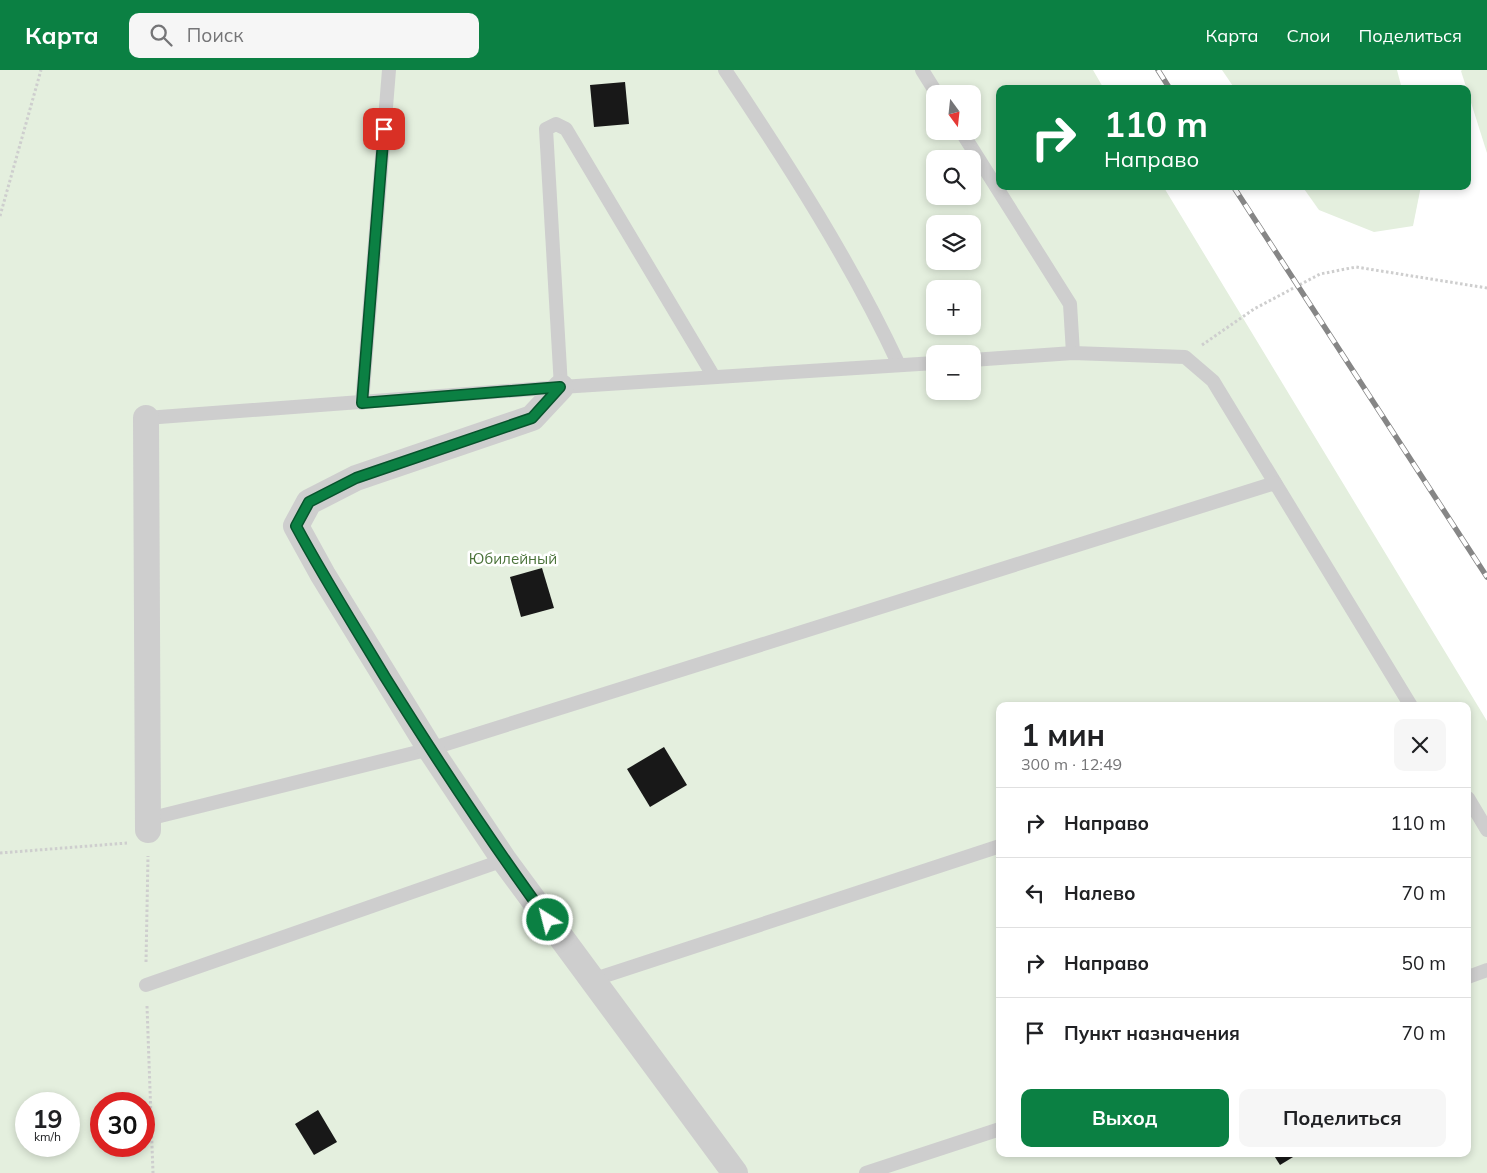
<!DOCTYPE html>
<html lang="ru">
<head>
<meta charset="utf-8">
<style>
	body { margin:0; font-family:Mulish,sans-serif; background:#f6f6f6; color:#202124; height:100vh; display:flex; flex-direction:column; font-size:19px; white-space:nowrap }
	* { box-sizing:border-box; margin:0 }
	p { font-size:16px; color:#757577 }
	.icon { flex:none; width:28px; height:28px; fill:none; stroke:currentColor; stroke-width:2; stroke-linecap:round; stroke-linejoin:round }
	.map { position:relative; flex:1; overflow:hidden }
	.details { position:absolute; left:996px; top:632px; width:475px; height:455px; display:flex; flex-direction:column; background:#fff; border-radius:10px; box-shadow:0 2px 8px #0003 }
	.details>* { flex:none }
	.hud { position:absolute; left:996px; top:15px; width:475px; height:105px; border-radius:10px; box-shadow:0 2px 8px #0003; background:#0b8043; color:#fff; overflow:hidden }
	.needle { width:32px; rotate:165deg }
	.controls { position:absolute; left:926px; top:15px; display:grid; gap:10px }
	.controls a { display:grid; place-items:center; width:55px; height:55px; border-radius:10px; background:#fff; box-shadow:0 2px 8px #0003; font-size:25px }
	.speed { position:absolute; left:15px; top:1022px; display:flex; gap:10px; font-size:25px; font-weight:700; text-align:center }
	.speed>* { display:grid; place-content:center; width:65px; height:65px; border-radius:50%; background:#fff; box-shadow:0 2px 8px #0003; line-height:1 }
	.speed small { font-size:12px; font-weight:400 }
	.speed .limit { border:8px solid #d22; background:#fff; color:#111 }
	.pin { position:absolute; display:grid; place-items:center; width:42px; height:42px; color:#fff; margin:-21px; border-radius:10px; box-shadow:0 2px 8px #0006 }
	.me { position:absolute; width:55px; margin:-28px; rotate:324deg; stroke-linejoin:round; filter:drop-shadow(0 0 4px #0008) }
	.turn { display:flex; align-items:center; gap:18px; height:105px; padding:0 25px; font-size:22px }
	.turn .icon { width:65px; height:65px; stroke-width:2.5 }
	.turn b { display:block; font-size:35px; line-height:42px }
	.round { display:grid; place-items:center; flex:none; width:52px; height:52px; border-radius:10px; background:#f6f6f6 }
	.summary { display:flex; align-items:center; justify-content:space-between; height:85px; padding:0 25px }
	h1 { font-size:30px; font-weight:700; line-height:38px }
	.cta { display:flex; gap:10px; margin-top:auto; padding:10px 25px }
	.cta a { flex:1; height:58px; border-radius:10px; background:#0b8043; color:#fff; font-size:20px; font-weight:700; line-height:58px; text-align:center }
	.cta a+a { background:#f6f6f6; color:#202124 }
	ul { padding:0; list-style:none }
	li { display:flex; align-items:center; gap:15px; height:70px; padding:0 25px; border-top:1px solid #e0e0e0 }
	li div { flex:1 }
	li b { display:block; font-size:19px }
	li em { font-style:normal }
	header { display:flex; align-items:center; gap:30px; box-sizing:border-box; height:70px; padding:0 25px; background:#0b8043; color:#fff }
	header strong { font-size:24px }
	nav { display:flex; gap:28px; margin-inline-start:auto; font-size:18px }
	.search { width:350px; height:45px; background:#f6f6f6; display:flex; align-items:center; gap:12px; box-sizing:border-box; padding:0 18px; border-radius:10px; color:#757577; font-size:19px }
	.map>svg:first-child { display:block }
</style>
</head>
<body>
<header>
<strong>Карта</strong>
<div class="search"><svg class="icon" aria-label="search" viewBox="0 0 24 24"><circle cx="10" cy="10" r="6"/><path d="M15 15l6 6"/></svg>Поиск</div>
<nav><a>Карта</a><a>Слои</a><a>Поделиться</a></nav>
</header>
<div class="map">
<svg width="1487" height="1103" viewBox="0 0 1487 1103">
	<rect width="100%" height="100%" fill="#fff"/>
	<!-- green -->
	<g fill="#e4efde" fill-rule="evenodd">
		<path d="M0 0H1093L1104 19H1000V116H1163L1487 651V1103H0ZM935 24H972V61H935ZM935 89H972V126H935ZM935 154H972V191H935ZM935 219H972V256H935ZM935 284H972V321H935ZM1000 636H1468V1084H1000ZM26 1034H69V1076H26ZM101 1034H144V1076H101Z"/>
		<polygon points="1222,0 1397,0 1402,19 1235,19"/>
		<polygon points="1462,0 1487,0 1487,83 1461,1"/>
		<polygon points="1302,116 1421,116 1413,156 1374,162 1319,140"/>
	</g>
	<!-- building -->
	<g fill="#181818">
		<polygon points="625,12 629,54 594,57 590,15"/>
		<polygon points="542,498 554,538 521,547 510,507"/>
		<polygon points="664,677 687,715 650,737 627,699"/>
		<polygon points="318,1040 337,1072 314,1085 295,1054"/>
		<polygon points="1273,1084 1298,1084 1280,1095"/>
	</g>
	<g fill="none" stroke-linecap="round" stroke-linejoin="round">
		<!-- path -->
		<g stroke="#cecece" stroke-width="3" stroke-dasharray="2.5 2.5" stroke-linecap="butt">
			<polyline points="0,146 41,0"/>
			<polyline points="1202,275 1254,239 1320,204 1356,197 1487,218"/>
			<polyline points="0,783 127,773"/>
			<polyline points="146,892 148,786"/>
			<polyline points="147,936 153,1103"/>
		</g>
		<!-- service -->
		<g stroke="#cecece" stroke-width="14">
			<path d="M725 0C788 94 851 192 899 295"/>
			<polyline points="922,0 937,24"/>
			<polyline points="961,61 1070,234 1073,283"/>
			<polyline points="972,290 1073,283 1185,287 1213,311 1411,636"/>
			<polyline points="561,317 546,59 556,54 566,59 714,307"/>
			<polyline points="362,333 389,0"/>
			<polyline points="146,348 561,317 935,293"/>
			<polyline points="1468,728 1487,760"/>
			<polyline points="148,749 430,679 1275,413"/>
			<polyline points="1468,907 1487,900"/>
			<polyline points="592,910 1000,776"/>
			<polyline points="146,915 504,790"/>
			<polyline points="866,1103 1000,1059"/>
		</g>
		<!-- minor -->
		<g stroke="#cecece" stroke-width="26">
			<polyline points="561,317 532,348 356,408 309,432 296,456 323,505 430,679 504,790 735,1103"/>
			<polyline points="146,348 148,760"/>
		</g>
		<defs>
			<g id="rail">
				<polyline points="1158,0 1170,19"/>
				<polyline points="1233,116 1487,507"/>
			</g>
		</defs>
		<!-- rail casing -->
		<use href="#rail" stroke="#868686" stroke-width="5.5"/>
		<!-- rail -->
		<use href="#rail" stroke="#fff" stroke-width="4" stroke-dasharray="11" stroke-linecap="butt"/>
	</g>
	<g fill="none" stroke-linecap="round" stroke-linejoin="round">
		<defs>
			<path id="route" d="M384 59 362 333 560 317 532 348 356 408 309 432 296 456C324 508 355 557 385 607 437 690 490 771 548 850"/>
		</defs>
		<!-- route casing -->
		<use href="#route" stroke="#07532c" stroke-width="12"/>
		<!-- route -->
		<use href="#route" stroke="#0b8043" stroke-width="9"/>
	</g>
	<g text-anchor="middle" stroke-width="5" stroke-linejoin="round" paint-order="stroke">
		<!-- park labels -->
		<g font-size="15" fill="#4a7239" stroke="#fff">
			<text x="513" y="494">Юбилейный</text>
		</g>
	</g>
</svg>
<div class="controls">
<a><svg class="needle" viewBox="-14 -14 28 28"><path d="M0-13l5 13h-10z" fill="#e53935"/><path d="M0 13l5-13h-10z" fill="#757577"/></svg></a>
<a><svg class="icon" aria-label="search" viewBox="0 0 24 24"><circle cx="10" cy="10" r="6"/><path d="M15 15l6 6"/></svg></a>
<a><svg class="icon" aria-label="layers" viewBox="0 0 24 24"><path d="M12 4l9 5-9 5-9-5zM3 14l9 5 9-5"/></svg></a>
<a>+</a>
<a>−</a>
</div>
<div class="speed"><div>19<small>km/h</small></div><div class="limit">30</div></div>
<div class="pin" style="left:384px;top:59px;background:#d93025"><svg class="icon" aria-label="arrive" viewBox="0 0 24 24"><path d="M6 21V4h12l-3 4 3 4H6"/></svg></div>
<svg class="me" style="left:548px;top:850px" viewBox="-20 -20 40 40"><circle r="17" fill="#0b8043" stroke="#fff" stroke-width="3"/><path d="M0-11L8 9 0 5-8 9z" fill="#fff"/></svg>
<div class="hud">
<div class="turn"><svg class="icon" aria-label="right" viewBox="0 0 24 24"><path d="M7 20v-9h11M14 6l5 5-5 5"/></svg><div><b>110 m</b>Направо</div></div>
</div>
<section class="details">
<div class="summary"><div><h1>1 мин</h1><p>300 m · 12:49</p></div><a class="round"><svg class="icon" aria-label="close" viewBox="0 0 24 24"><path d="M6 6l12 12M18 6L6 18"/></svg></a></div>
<ul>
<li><svg class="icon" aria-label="right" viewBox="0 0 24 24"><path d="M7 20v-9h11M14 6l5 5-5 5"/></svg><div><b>Направо</b></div><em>110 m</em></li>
<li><svg class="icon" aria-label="left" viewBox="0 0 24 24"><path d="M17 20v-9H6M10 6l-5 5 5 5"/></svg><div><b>Налево</b></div><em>70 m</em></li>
<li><svg class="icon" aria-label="right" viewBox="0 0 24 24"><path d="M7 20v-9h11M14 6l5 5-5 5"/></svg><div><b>Направо</b></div><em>50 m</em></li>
<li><svg class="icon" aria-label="arrive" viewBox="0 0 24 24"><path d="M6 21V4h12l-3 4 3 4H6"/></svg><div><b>Пункт назначения</b></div><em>70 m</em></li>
</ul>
<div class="cta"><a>Выход</a><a>Поделиться</a></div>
</section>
</div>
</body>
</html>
